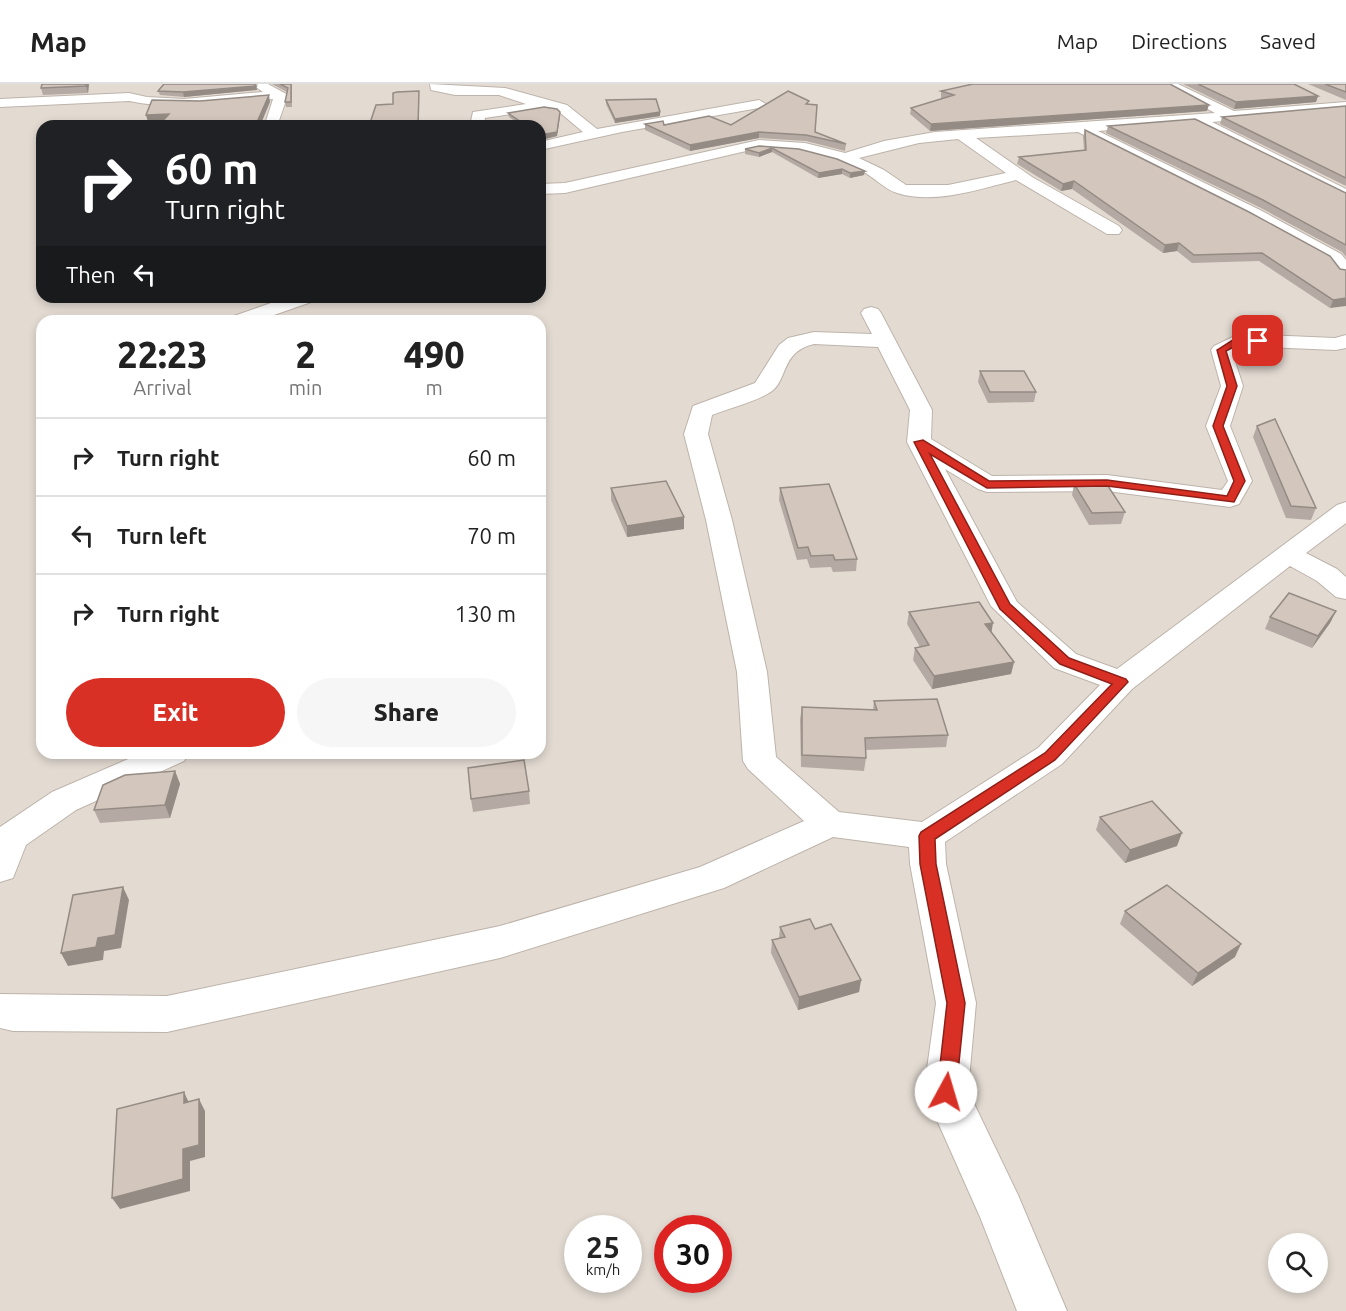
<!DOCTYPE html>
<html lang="en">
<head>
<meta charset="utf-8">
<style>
	body { margin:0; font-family:Ubuntu,sans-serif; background:#f6f6f6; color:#222; height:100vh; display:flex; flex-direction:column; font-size:22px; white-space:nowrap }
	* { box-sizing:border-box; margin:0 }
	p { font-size:20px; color:#767676 }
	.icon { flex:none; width:33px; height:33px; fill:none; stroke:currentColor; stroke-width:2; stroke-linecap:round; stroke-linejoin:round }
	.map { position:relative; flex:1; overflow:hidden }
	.drawer { position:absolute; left:36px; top:231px; width:510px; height:444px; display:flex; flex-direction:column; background:#fff; border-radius:18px; box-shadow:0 3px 9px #0003 }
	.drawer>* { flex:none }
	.hud { position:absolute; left:36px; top:36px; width:510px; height:183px; border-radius:18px; box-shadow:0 3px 9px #0003; background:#202124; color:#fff; overflow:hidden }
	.controls { position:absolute; left:1268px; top:1149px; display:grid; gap:12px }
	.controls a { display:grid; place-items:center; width:60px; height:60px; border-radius:50%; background:#fff; box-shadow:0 3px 9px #0003; font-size:30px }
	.speed { position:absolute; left:564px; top:1131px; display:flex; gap:12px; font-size:30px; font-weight:700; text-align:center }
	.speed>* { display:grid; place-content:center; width:78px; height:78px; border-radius:50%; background:#fff; box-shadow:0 3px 9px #0003; line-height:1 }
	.speed small { font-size:15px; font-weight:400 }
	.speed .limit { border:9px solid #d22; background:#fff; color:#111 }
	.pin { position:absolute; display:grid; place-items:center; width:51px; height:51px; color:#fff; margin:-26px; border-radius:12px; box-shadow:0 3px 9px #0006 }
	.me { position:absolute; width:66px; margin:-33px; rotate:6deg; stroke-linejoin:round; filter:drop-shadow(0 0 4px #0008) }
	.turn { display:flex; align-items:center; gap:21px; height:126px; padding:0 30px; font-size:27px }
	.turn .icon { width:78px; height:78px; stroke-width:2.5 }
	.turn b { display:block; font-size:42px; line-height:51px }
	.then { display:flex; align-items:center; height:57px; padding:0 30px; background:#0003; gap:12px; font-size:22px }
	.eta { display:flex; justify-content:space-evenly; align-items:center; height:102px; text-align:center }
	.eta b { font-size:36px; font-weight:800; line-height:42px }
	.primary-button { display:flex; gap:12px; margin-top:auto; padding:12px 30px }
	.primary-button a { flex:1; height:69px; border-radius:36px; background:#d93025; color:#fff; font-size:24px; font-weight:800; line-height:69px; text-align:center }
	.primary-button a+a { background:#f6f6f6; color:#222 }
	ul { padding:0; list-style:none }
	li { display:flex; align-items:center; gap:18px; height:78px; padding:0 30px; border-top:2px solid #e0e0e0 }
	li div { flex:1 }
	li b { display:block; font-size:22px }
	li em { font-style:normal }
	header { display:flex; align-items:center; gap:36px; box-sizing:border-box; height:84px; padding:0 30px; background:#fff; border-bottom:2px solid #e0e0e0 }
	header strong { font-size:28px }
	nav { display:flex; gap:33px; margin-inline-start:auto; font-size:21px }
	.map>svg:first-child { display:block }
</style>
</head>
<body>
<header>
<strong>Map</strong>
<nav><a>Map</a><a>Directions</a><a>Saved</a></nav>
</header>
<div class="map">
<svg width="1346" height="1227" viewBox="0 0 1346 1227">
	<rect width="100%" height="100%" fill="#efeae4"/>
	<!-- residential -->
	<path fill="#e3dbd2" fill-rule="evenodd" d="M0 0H1346V1227H0ZM42 42H540V213H42ZM42 237H540V669H42ZM578 1144H628V1196H578ZM668 1144H718V1196H668ZM1278 1160H1317V1198H1278Z"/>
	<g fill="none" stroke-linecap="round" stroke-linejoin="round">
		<defs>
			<g id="minor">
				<path d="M258 0H268L288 11 277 42H262L266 37 273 15C225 19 177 27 129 17L0 23V15L129 9 147 13 184 15 263 8 256 3Z"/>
				<polygon points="430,0 505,4 567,21 597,45 759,16 766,20 759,24 622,48 540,66 540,58 583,48 558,27 544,25 485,34 484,42 470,42 473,28 526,20 499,11 455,11 431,6"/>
				<path d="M1162 0H1178L1234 27 1346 18V26L1212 38 1346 105V116L1194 39 1098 47 1260 126 1341 170 1346 176V194L1339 192 1329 178 1248 134 1078 48 976 54 1032 93 1119 142 1122 146 1119 150H1107L1016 96C979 105 935 121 897 109 884 105 874 93 862 87 830 71 795 64 759 64L565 109 540 110V100L565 99 759 56 805 59 845 69 884 57 935 48 1215 29ZM958 55 1006 89 948 101H906L884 86 859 74 919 59Z"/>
				<polygon points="288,213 317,213 314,217 257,237 228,237 231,233"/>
				<path d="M871 223 878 225 881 229 932 326 931 355 992 392 1107 391 1222 406 1228 397 1206 342 1221 302 1211 266 1214 262 1239 250 1335 254 1346 251V264L1336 266 1243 262 1232 268 1243 302 1230 342 1252 397 1239 420 1230 423 1107 407 987 408 978 405 945 385 1017 518 1076 570 1117 585 1337 421 1346 418V439L1306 469 1337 485 1346 493V515L1336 513 1317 497 1290 482 1132 605 1062 680 945 758 946 780 976 919 968 1007 1018 1111 1067 1227H1017L980 1133 924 1007 936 919 910 780 909 763 833 753 724 804 500 874 167 948 13 947 0 944V910L167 912 500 842 700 783 804 737 748 685 743 677 737 588 706 436 684 350 693 322 755 299 779 261 788 254 814 248 872 250 861 229 864 225ZM814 260 878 263 910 326 907 358 991 522 1054 584 1100 601 1038 664 922 738 839 728 776 673 767 588 732 436 708 350 712 331C730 324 752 319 769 309 789 298 779 268 814 260Z"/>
				<polygon points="142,669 189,669 184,677 76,726 26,761 13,794 0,798 0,743 52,708"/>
			</g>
		</defs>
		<!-- minor casing -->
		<use href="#minor" stroke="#bdb3aa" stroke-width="2"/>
		<!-- minor -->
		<use href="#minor" fill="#fff" fill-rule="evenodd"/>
	</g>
	<!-- wall -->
	<g fill="#b5aaa3">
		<polygon points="89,0 88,9 43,11 41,4"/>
		<polygon points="164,0 256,0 257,6 184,13 160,11 158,7"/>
		<polygon points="272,0 292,0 292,23 286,23 285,18 287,8"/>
		<polygon points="1183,0 1294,0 1318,12 1316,18 1234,25"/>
		<polygon points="1308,0 1346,0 1346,16"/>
		<polygon points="941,7 1207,27 930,47 910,30 911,24 943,14 941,14"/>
		<polygon points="606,16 660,28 660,32 615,39 606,20"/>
		<polygon points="809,20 815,48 846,60 845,67 806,57 759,54 690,67 645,46 645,40 731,41"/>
		<polygon points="1346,22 1346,102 1220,40 1222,33"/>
		<polygon points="508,29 560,32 557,52 541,56 540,42 522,42 509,33"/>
		<polygon points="1108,42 1346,109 1346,173 1342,168 1261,124 1106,49"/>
		<polygon points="1085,46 1340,185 1346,187 1330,224 1259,177 1192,179 1177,167 1163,169 1072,105 1061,107 1017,80 1019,73 1084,66 1083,53"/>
		<polygon points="759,62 799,65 864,91 850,94 842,90 818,94 772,68 759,73 745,70 745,65"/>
		<polygon points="980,287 1036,308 1034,318 988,319 978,298"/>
		<polygon points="1257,342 1316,424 1311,436 1286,434 1253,353"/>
		<polygon points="1074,400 1125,428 1121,440 1089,441 1072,411"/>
		<polygon points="611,404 684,445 627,453 611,416"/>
		<polygon points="780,404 857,475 856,487 833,488 831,483 810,484 807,475 797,476 779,416"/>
		<polygon points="1336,527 1330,539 1312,564 1265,545 1270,533"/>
		<polygon points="909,528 991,548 1014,578 1011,590 932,605 913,576 915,564 920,563 907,540"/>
		<polygon points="874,617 948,651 946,663 866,666 866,674 864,687 801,683 800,635 802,623 873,626"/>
		<polygon points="175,687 180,700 170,734 100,739 94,726"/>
		<polygon points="529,707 530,720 473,728 471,715"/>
		<polygon points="1100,733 1177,762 1125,779 1096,746"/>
		<polygon points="1125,827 1235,873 1192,902 1120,840"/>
		<polygon points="780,843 861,896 859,908 798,926 771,869 772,856 779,854"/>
	</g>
	<!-- shaded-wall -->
	<g fill="#948b84">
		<polygon points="86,0 89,0 88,9 86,2"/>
		<polygon points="253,0 255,0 255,2 256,2 257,6 184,13 183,8"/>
		<polygon points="419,7 419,42 418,42"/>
		<polygon points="269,11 270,18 260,42 258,36"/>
		<polygon points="1318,12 1316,18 1234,25 1236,18"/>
		<polygon points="1209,21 1207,27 930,47 931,40"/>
		<polygon points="560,28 557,52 541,56 540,51"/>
		<polygon points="660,28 660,32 615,39 615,35"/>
		<polygon points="169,30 171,36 148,38 146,31"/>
		<polygon points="759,48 759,54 690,67 690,61"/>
		<polygon points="772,64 772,68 759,73 759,69"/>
		<polygon points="842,85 842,90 818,94 819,89"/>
		<polygon points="865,87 864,91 850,94 850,89"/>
		<polygon points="1074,97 1072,105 1061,107 1063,100"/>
		<polygon points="1179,159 1177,167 1163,169 1165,161"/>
		<polygon points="1346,214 1346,222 1330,224 1333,216"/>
		<polygon points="684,433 684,445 627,453 627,442"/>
		<polygon points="1336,527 1330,539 1312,564 1318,552"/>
		<polygon points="993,539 991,551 985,540"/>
		<polygon points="1014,578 1011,590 932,605 934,592"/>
		<polygon points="175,687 180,700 170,734 165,721"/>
		<polygon points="1182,749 1177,762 1125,779 1130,766"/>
		<polygon points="123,803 129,816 121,864 104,867 103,876 68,882 61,869 98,854"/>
		<polygon points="1241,860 1235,873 1192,902 1198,889"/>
		<polygon points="861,896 859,908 798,926 799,913"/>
		<polygon points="184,1008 190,1021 184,1019"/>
		<polygon points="199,1015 205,1027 205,1073 190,1077 190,1107 120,1125 112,1114"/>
	</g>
	<!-- building -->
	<g fill="#d3c6bd" stroke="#948b84" stroke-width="1.5">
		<polygon points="42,0 86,0 86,2 41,4"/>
		<polygon points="164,0 254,0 256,2 183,8 158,7"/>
		<polygon points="280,0 291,0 291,18 285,18 288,4"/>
		<polygon points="973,0 1170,0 1209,21 931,40 911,24 954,11 941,7"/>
		<polygon points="1198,0 1294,0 1318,12 1236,18"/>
		<polygon points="1325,0 1346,0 1346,8"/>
		<polygon points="419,7 418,42 369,42 376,21 393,20 393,9 397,8"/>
		<polygon points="788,7 809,17 806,20 817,21 815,48 846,60 806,51 759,48 690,61 645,40 663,37 664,41 709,32 731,41"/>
		<polygon points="269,11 258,36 267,38 267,42 158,42 169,30 146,31 152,16 200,17"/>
		<polygon points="656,15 660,28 615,35 606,16"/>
		<polygon points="1346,22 1346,94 1222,33"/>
		<polygon points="544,23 557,25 560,28 557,48 540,51 540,42 527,42 508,29"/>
		<polygon points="1195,35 1346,109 1346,161 1263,116 1108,42"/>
		<polygon points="1085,46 1249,128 1330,172 1340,185 1346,186 1346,214 1333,216 1262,169 1194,171 1179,159 1165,161 1074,97 1063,100 1019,73 1086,66"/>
		<polygon points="759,62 799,65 837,75 865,87 850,89 842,85 819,89 772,64 759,69 745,65"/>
		<polygon points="980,287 1024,287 1036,308 990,308"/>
		<polygon points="1275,335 1316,424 1291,422 1257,342"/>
		<polygon points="666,397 684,433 627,442 611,404"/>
		<polygon points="1106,399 1125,428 1092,429 1074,400"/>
		<polygon points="829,400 857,475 835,476 833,471 811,472 808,463 798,464 780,404"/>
		<polygon points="1289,509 1336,527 1318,552 1270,533"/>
		<polygon points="979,518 993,539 985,540 1014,578 934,592 915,564 929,561 909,528"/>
		<polygon points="937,615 948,651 865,654 866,674 802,671 802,623 877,626 874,617"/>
		<polygon points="524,676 529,707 471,715 468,684"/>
		<polygon points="175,687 165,721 94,726 103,701 125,691"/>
		<polygon points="1152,717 1182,749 1130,766 1100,733"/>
		<polygon points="1167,801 1241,860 1198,889 1125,827"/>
		<polygon points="123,803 115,851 98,854 96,863 61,869 73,811"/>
		<polygon points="810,835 815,845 831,840 861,896 799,913 772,856 785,853 780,843"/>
		<polygon points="184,1008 184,1019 199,1015 199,1061 183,1065 183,1095 112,1114 117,1025"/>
	</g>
	<!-- route -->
	<polygon fill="#d93025" stroke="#8d1f18" stroke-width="1.5" points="1236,254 1258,254 1263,257 1258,260 1241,259 1226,267 1237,302 1223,342 1245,397 1234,418 1107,402 987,404 930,370 1010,520 1069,574 1126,595 1128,598 1055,676 935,755 936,780 965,919 956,1008 953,1014 946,1016 940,1014 937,1008 947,919 920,780 919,752 921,748 1045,669 1112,600 1060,580 1000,525 914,358 923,356 989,397 1107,396 1227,412 1234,397 1213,342 1227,302 1217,266"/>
</svg>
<div class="controls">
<a><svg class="icon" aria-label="search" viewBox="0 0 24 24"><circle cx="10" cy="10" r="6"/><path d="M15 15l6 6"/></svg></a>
</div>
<div class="speed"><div>25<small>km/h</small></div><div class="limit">30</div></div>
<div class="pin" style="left:1258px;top:257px;background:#d93025"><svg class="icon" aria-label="arrive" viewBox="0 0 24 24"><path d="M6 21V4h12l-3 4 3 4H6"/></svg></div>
<svg class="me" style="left:946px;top:1008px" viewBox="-20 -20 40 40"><circle r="19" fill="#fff"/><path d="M0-13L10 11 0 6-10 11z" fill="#d93025"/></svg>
<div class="hud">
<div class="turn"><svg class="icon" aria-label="right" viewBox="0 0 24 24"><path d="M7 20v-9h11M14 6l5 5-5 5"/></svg><div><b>60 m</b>Turn right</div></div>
<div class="then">Then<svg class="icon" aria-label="left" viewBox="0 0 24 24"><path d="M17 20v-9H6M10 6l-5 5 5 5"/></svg></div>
</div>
<section class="drawer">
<div class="eta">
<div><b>22:23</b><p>Arrival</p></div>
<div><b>2</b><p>min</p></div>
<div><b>490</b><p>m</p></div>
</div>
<ul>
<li><svg class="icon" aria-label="right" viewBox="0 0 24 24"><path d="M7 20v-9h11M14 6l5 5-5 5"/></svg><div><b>Turn right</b></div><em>60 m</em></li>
<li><svg class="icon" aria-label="left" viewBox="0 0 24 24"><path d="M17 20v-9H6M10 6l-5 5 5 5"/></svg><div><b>Turn left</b></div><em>70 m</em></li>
<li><svg class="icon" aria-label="right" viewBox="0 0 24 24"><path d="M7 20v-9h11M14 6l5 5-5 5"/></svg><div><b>Turn right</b></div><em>130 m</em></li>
</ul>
<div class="primary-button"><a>Exit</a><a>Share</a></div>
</section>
</div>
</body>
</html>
